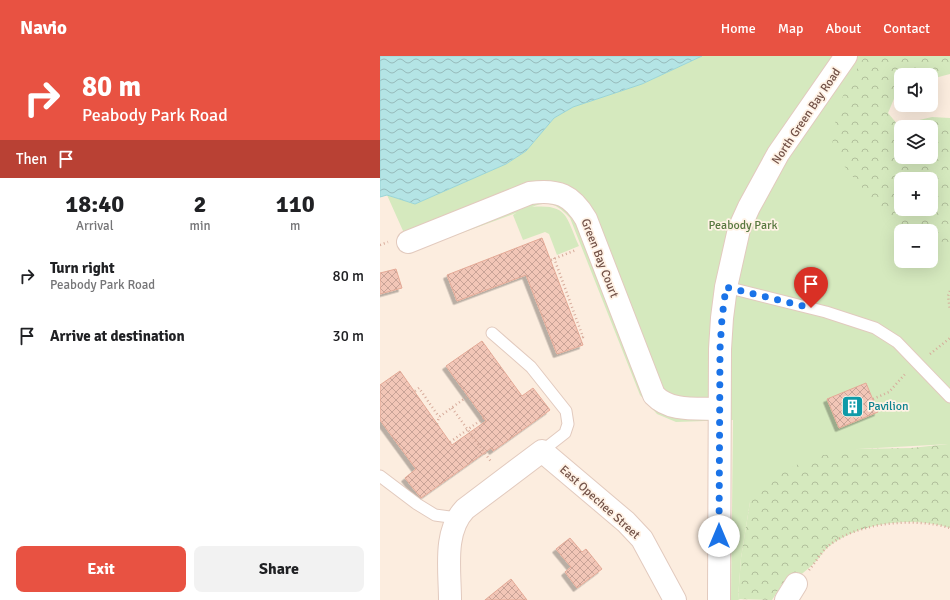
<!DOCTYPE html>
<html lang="en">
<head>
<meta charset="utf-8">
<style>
	body { margin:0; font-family:Signika,sans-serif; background:#f2f2f2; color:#202124; height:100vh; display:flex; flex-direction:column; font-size:15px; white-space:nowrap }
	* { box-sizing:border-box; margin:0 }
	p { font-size:13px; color:#757577 }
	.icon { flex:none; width:22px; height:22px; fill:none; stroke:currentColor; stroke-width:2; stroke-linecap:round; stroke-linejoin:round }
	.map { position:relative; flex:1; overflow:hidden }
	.side { display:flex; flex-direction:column; background:#fff; width:380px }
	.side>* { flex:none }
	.banner { background:#e85242; color:#fff; overflow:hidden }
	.buttons { position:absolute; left:514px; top:12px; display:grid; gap:8px }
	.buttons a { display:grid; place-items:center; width:44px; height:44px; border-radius:8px; background:#fff; box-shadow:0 4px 16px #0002; font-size:20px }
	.pin { position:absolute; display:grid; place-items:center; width:34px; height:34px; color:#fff; margin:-41px -17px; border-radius:50% 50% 50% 0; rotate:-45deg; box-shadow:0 0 4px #0007 }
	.pin .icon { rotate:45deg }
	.me { position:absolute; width:44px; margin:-22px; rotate:0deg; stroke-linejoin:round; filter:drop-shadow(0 0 3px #0008) }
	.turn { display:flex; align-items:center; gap:14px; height:84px; padding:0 16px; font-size:18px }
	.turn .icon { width:52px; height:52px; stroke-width:2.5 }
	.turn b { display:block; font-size:28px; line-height:34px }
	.then { display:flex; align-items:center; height:38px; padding:0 16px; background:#0003; gap:8px; font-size:15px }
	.eta { display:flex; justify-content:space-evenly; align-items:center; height:68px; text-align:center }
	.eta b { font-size:24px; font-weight:800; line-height:28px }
	.button { display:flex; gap:8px; margin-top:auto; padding:8px 16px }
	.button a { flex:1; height:46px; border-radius:8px; background:#e85242; color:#fff; font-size:16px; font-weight:800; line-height:46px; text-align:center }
	.button a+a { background:#f2f2f2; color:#202124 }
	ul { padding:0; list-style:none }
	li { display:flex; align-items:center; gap:12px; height:60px; padding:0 16px }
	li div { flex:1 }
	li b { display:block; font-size:15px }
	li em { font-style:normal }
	header { display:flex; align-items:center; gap:24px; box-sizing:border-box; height:56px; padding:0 20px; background:#e85242; color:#fff }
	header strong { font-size:19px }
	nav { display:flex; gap:22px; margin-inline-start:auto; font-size:14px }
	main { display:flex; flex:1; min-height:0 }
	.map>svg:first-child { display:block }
</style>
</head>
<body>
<header>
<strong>Navio</strong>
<nav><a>Home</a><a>Map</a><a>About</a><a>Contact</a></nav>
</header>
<main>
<section class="side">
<div class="banner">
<div class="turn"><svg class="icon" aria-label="right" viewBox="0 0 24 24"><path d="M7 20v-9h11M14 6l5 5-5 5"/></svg><div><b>80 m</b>Peabody Park Road</div></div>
<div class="then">Then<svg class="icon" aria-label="arrive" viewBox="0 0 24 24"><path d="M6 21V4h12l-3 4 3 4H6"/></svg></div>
</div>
<div class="eta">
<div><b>18:40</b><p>Arrival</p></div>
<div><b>2</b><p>min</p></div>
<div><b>110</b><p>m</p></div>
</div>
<ul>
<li><svg class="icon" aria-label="right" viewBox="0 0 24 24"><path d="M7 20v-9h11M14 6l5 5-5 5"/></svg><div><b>Turn right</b><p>Peabody Park Road</p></div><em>80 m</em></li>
<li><svg class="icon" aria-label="arrive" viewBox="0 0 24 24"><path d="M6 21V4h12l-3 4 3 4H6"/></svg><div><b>Arrive at destination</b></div><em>30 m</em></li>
</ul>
<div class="button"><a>Exit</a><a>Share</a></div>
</section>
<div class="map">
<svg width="570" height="544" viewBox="0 0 570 544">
	<defs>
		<pattern id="forest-crowns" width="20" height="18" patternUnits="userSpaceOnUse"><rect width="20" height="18" fill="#d5e9be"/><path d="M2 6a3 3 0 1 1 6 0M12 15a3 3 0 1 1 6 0" fill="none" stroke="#b1bf9c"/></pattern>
		<pattern id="water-waves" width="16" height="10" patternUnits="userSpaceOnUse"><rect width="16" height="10" fill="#b4e4e5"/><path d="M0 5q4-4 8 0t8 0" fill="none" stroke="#97bbbb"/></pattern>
		<pattern id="building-cross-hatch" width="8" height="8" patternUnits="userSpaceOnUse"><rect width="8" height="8" fill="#f2c6b7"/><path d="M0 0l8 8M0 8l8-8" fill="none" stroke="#c8a397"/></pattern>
		<filter id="shadow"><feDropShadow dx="-3.5" dy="3.5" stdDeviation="0" flood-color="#0004"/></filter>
	</defs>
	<rect width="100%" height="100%" fill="#fceddf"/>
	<!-- green -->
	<path fill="#d5e9be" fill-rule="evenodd" d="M322 0H527L494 81 521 101H551L570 97V388L478 393 370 446 361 502 358 543 360 544H351L353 364 296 366 277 358 260 339 190 162C178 149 169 144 152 151 188 148 186 161 199 190L177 199 169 178 165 176 143 184 133 159 136 157 63 184 28 186 7 139 35 148 126 108 146 95 174 62 193 51 262 28ZM521 123H551V153H521ZM521 175H551V205H521Z"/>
	<!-- forest -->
	<g fill="url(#forest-crowns)" fill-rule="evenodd">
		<path d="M485 0H570V18L551 23V19H521V35L516 38 508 57 518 69 552 61 570 62V187L551 184V175C545 175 538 176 532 175 513 172 465 112 452 94 455 53 463 34 485 0ZM521 71H551V101H521ZM521 123H551V153H521Z"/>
		<path d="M568 388H570V472C532 460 479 466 447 492 444 495 441 499 438 503 428 514 417 523 403 527L392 544 358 543 361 502 370 446 395 420 432 401 478 393 531 392Z"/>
	</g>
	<!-- water -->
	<polygon fill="url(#water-waves)" stroke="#9ad6d7" points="0,0 322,0 262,28 193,51 174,62 146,95 126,108 35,148 7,139 0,141"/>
	<!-- building -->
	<g fill="url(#building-cross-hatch)" stroke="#e4aa97" filter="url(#shadow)">
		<polygon points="162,182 203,289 177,298 146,219 77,245 67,219"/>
		<polygon points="16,213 22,232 0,238 0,217"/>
		<polygon points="102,285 142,340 153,332 170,354 113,395 111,392 41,442 25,422 36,413 0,364 0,329 20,315 72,389 106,365 66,310"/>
		<polygon points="486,327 498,356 459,372 447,343"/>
		<polygon points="190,482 202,496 206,493 222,513 197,532 185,516 191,511 176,493"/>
		<polygon points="131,523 147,544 105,544"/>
	</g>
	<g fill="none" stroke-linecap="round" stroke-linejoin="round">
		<defs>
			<g id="service">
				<polyline points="346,231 446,256 495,272 517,286 570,341"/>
				<polyline points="112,277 151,311 186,355 188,368 185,377 162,395"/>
				<polyline points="0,420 37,448 55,459 77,462"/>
			</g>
			<g id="minor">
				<path d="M28 186 150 137C178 133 192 139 206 163L274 339C290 356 316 352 339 353"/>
				<path d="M70 544C70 514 63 476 85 453L162 395 246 466 262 483 295 544"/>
				<polyline points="339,544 340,293 342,262 346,231 359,173 369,151 398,98 466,0"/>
				<polyline points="406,544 416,528"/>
			</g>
		</defs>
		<!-- service casing -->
		<use href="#service" stroke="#e2cabe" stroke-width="13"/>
		<!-- minor casing -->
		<use href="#minor" stroke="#e2cabe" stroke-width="24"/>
		<!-- path -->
		<g stroke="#d6aa9a" stroke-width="2.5" stroke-dasharray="1 3" stroke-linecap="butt">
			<polyline points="0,189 8,186"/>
			<polyline points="174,202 203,281 200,282"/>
			<polyline points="171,204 196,194"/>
			<polyline points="570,235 568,240 570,254"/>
			<polyline points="550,298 570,282"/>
			<polyline points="35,335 39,332 59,361"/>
			<polyline points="493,343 509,336 526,317"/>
			<polyline points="72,352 112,407"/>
			<polyline points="57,368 59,361 88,340"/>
			<polyline points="70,386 104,362"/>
			<path d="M429 514C435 507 440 498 446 492 474 466 535 461 570 472"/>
		</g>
		<!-- service -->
		<use href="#service" stroke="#fff" stroke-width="11"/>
		<!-- minor -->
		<use href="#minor" stroke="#fff" stroke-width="22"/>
	</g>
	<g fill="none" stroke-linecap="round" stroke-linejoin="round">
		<!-- route -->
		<polyline stroke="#1a73e8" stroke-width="7" stroke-dasharray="0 12.6" points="339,480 340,293 342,262 346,231 431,252"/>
	</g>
	<!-- icons -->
	<defs>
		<symbol id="building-square" viewBox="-11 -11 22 22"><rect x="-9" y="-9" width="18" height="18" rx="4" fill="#0f9aa8" stroke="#fff2e5"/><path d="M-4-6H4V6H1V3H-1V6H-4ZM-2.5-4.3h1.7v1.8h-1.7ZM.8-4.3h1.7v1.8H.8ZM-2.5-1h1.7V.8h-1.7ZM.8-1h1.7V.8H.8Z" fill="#fff"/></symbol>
	</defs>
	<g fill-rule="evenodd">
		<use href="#building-square" x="460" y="338" width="25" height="25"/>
	</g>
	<g text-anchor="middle" stroke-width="3.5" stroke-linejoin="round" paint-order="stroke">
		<!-- street labels -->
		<g font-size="12" fill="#725147" stroke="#fff2e5">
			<text transform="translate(426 60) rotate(-56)" y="4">North Green Bay Road</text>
			<text transform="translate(220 202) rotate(69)" y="4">Green Bay Court</text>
			<text transform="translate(220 446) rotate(42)" y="4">East Opechee Street</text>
		</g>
		<!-- park labels -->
		<g font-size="12" fill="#57783f" stroke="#fff2e5">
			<text x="363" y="173">Peabody Park</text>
		</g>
		<!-- culture labels -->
		<g font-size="12" fill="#0d838f" stroke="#fff2e5" text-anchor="start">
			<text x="488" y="354">Pavilion</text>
		</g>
	</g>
</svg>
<div class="buttons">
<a><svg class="icon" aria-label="sound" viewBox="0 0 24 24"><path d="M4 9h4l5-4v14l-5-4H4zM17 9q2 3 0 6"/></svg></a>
<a><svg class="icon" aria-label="layers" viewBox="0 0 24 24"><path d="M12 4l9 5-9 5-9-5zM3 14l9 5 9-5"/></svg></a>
<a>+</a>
<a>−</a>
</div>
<div class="pin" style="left:431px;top:252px;background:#d93025"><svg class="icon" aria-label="arrive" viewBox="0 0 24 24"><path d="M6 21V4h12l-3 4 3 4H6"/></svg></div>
<svg class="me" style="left:339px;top:480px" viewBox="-20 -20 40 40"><circle r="19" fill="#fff"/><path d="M0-13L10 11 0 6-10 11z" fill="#1a73e8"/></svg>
</div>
</main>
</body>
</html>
